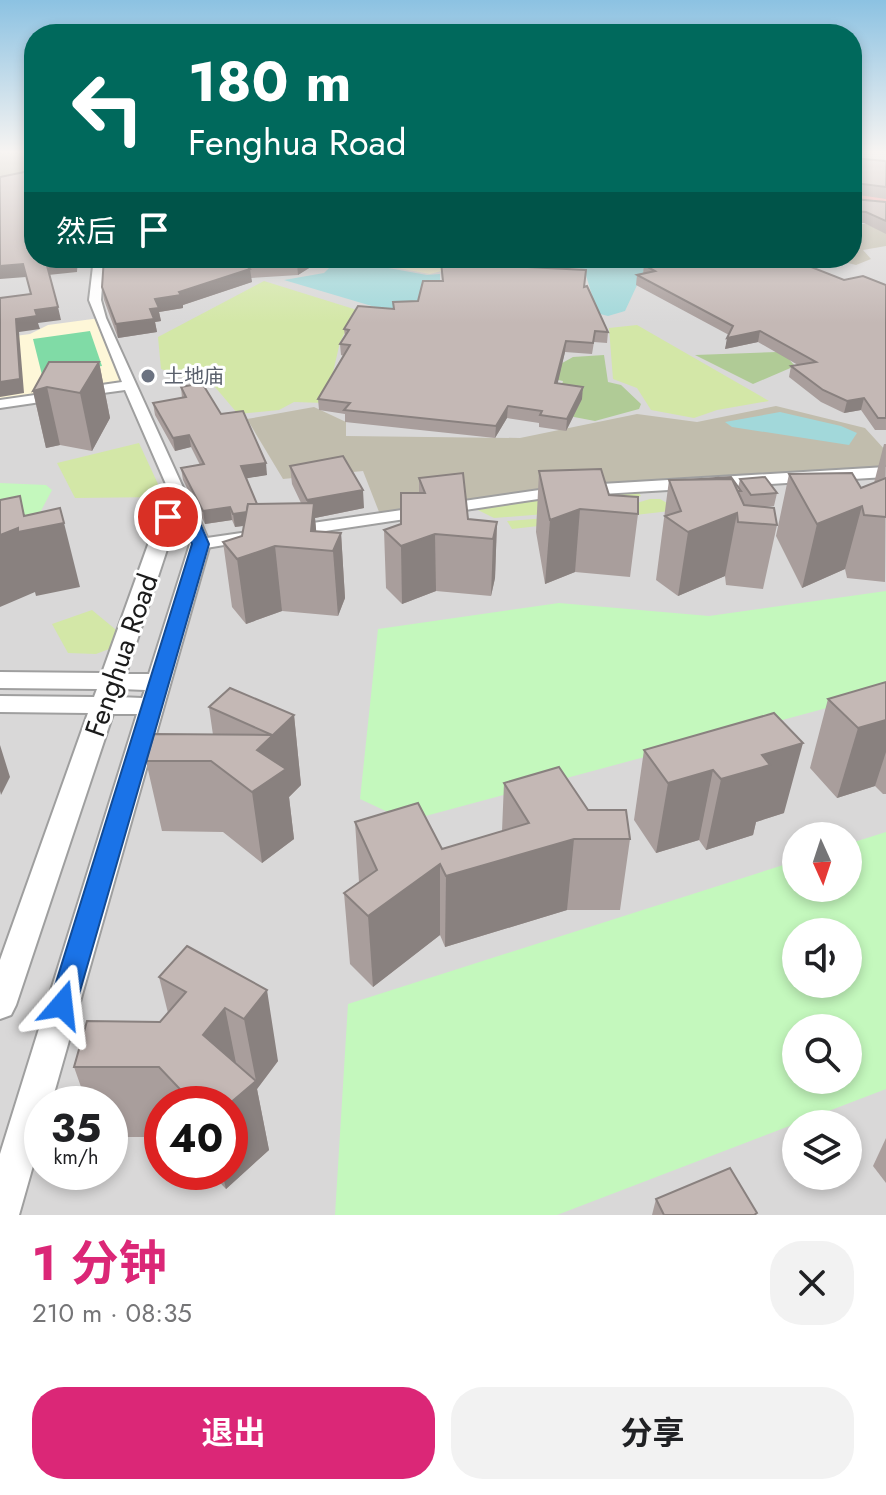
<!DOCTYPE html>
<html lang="zh">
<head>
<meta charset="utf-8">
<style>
	body { margin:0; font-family:Jost,"Noto Sans SC",sans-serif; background:#f2f2f2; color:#202124; height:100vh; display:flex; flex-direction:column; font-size:30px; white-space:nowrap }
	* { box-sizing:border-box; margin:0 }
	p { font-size:26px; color:#757577 }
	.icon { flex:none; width:44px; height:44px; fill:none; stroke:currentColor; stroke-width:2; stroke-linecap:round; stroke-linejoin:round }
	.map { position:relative; height:1215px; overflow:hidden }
	.drawer { display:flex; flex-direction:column; background:#fff; flex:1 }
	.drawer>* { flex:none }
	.hud { position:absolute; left:24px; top:24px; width:838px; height:244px; border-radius:32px; box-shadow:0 4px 12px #0003; background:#00695c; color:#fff; overflow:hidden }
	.needle { width:52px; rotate:177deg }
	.controls { position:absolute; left:782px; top:822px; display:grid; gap:16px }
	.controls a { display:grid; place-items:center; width:80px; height:80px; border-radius:50%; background:#fff; box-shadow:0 4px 12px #0003; font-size:40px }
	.speed { position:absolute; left:24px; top:1086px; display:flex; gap:16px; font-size:40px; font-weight:700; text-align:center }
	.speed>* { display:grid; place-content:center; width:104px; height:104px; border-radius:50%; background:#fff; box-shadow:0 4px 12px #0003; line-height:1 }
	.speed small { font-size:20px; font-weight:400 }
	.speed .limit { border:12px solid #d22; background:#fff; color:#111 }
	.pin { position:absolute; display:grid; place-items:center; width:68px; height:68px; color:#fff; margin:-34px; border:4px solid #fff; border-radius:50%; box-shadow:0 2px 8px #0007 }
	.me { position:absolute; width:88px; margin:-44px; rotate:17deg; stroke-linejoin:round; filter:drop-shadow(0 0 6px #0008) }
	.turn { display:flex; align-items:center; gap:28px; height:168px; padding:0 32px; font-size:36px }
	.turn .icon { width:104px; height:104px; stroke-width:2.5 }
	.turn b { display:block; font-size:56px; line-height:68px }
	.then { display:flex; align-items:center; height:76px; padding:0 32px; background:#0003; gap:16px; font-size:30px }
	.round { display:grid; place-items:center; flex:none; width:84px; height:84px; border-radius:32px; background:#f2f2f2 }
	.overview { display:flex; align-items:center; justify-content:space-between; height:136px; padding:0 32px }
	h1 { font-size:48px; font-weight:700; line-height:60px; color:#db2777 }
	.button { display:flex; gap:16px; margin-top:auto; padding:16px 32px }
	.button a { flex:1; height:92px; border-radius:32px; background:#db2777; color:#fff; font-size:32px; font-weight:700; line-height:92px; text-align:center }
	.button a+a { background:#f2f2f2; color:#202124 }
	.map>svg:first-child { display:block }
</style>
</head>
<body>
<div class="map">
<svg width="886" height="1215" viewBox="0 0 886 1215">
	<rect width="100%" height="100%" fill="#ede6e1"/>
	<!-- residential -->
	<path fill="#d9d8d8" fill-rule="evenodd" d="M0 153H34V258H852V202L886 206V1215H0ZM796 836H848V888H796ZM796 932H848V984H796ZM796 1028H848V1080H796ZM42 1104H110V1172H42ZM162 1104H230V1172H162ZM796 1124H848V1176H796Z"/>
	<!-- education -->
	<polygon fill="#fef7d8" points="100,318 130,385 0,404 0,338 30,334 48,325"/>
	<!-- construction -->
	<g fill="#c1bdad">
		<polygon points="0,153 34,153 34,180 0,187"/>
		<polygon points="852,224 866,224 886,232 886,246 863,250 871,259 856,265 828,258 852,258"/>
		<polygon points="521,258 559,259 576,273 517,276 479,263"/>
		<polygon points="776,406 865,428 886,451 886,472 654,485 381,517 363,471 283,479 247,419 314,407 346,422 346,436 520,438 637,414 697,422"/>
	</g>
	<!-- farmland -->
	<polygon fill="#ece8cc" points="342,258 461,258 463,260 453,268 430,274"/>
	<!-- grass -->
	<g fill="#d3e7a7">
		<polygon points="264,281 357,310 340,342 326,403 294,402 279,410 238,414 215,387 161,369 158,337"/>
		<polygon points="637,325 769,401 717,410 694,418 651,410 637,388 613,379 609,328"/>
		<polygon points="139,443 164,497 75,498 57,463"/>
		<polygon points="639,493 641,496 594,510 494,518 474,508 553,496"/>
		<polygon points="650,499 660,499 679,510 512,529 507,521 600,514"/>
		<polygon points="92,610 121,634 117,646 96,654 68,653 52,624"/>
	</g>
	<!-- forest -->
	<g fill="#b0cb96">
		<polygon points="777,352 787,357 795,366 753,384 695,355"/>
		<polygon points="604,355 608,382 621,385 641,404 639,409 595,421 553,413 563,381 539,376 573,357"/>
	</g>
	<!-- park -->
	<g fill="#c4f8bd" fill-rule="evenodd">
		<polygon points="0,483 46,485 52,490 34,524 0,537"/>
		<polygon points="886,591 886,692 407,821 360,799 378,629 559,603 709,616"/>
		<path d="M886 832V1089L557 1215H335L348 1004 796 861V888H848V844ZM848 932V984H796V932ZM848 1028V1080H796V1028Z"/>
	</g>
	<!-- pitch -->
	<polygon fill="#80dba6" points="90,331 102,366 42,375 33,339"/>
	<!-- water -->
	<g fill="#a2d8da">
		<polygon points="566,258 622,258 645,268 625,311 608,316 588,311 595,305 585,272"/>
		<polygon points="338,259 427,275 440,274 440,283 413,308 392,312 284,280 324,273"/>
		<polygon points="780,412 841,426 857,433 849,445 732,427 725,422"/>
	</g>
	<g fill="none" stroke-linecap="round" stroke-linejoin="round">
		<defs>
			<g id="minor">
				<polygon points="94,258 104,258 101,300 106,318 195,514 193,517 181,517 179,514 125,390 81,396 74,392 81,388 122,382 89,300"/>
				<polygon points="56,392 61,393 61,399 0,408 0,400"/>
				<polygon points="886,467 886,477 585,495 577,490 585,485"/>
				<polygon points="560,487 568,492 565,495 292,536 284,531 292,526"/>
				<polygon points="255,531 263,536 261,539 200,549 192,544 200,539"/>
			</g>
			<path id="tertiary" d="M187 508 197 514 210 544 51 1104H42V1134L19 1215H0V1154L137 714H113L16 1005 11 1015 0 1019V960L88 713 0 712V696L94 697 97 689 0 688V672L102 673 158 517 161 513ZM180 521 190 544 149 674H126L176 522ZM121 689 145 690 142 698 118 697Z"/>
			<polygon id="trunk" points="852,192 886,196 886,206 852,202"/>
		</defs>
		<!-- minor casing -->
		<use href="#minor" stroke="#9f9f9f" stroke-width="4"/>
		<!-- tertiary casing -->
		<use href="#tertiary" stroke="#9f9f9f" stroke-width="4"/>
		<!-- trunk casing -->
		<use href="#trunk" stroke="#d12783" stroke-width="4"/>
		<!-- minor -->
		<use href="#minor" fill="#fff" fill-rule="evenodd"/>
		<!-- tertiary -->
		<use href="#tertiary" fill="#fff" fill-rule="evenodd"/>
		<!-- trunk -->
		<use href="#trunk" fill="#eea3a2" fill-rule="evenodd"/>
	</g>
	<!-- wall -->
	<g fill="#a99e9c">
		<polygon points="852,158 886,161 886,199 852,194"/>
		<polygon points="852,196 854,199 886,202 886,234 864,223 852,223"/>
		<polygon points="104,258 325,258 298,275 251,278 252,282 183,305 183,308 159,312 161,321 155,322 157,332 118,338 104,300 102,287"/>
		<polygon points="469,258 531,258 487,264 487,265 585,286 608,332 607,343 594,342 592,354 565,352 557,384 582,399 566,431 539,427 539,423 507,418 495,438 345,422 345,414 319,410 318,399 344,356 341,355 340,344 345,336 344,329 393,309 393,302 418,301 442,281 441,262 473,262"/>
		<polygon points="772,263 844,280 886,285 886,430 875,430 861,410 844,413 821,402 789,377 791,366 798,365 758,342 725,349 729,335 636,285 637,275 643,274 644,265"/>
		<polygon points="99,362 110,418 92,451 60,445 46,448 33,391"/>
		<polygon points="181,387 221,414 267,475 246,478 257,504 301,503 292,484 290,466 364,508 315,518 316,531 341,533 345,598 338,616 282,611 246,624 232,607 223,542 242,536 244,526 235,527 232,520 205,524 183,480 181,468 200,465 191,447 175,451 155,415 153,403 182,398"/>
		<polygon points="884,444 886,444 885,582 847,578 845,569 802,588 776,536 789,474 861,488 874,483"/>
		<polygon points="539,471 609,495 638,514 630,577 575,572 545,584 536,532"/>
		<polygon points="419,478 468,519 497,522 495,578 491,596 436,591 402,604 386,588 384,530 401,524 419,493"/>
		<polygon points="740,479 777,493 774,506 763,507 777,525 763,589 726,585 725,576 678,596 656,580 669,480 738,488"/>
		<polygon points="886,682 886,794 883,794 875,786 837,798 810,768 828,699"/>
		<polygon points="209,707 294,715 301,785 289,797 294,839 262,863 223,832 162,831 146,761 213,735"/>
		<polygon points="774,713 784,813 756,822 753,835 706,850 699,840 656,853 634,820 644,750"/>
		<polygon points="504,783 588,810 630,839 620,910 567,910 445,947 440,935 373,987 350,964 344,893 359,882 355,822 442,849 502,831"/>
		<polygon points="187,946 278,1061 257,1089 269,1150 226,1189 210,1172 230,1172 230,1104 162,1104 162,1137 110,1137 110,1104 87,1104 74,1067 160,1022 168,1013 159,977"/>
		<polygon points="886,1138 886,1183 873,1166"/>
		<polygon points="656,1199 757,1215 652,1215"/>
	</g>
	<!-- shaded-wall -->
	<g fill="#89817f">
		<polygon points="78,258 77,272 48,275 46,262"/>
		<polygon points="305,258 325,258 298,275 297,263"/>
		<polygon points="477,258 531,258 477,266"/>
		<polygon points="23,264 26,277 0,279 0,266"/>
		<polygon points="250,269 252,282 183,305 183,308 159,312 161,321 155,322 157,332 118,338 116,324 150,309 155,299"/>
		<polygon points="58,307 61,320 38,323 40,329 19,332 24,393 0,397 0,382 16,319 35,310"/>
		<polygon points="760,331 758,342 725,349 727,338"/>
		<polygon points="566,341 565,352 555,395 555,383"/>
		<polygon points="99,362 110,418 92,451 80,393"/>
		<polygon points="47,387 60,445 46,448 33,391"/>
		<polygon points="583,387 582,399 566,431 567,419"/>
		<polygon points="864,398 861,410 844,413 847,401"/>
		<polygon points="508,406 507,418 495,438 496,426"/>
		<polygon points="189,435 191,447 175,451 173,438"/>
		<polygon points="266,463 267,475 243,479 241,466"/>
		<polygon points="363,490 364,508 315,518 318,550 311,531 307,500"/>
		<polygon points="862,506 845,569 802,588 817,524"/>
		<polygon points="230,507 232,520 205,524 203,511"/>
		<polygon points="580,509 575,572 545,584 550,520"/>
		<polygon points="259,510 261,523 235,527 233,514"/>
		<polygon points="737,513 725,576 678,596 688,532"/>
		<polygon points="497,522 495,578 491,596 493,539"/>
		<polygon points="64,523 80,587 36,596 35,592 0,607 0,535 18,528 29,530"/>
		<polygon points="341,533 345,598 338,616 333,551"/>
		<polygon points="435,534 436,591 402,604 401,546"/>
		<polygon points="275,546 282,611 246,624 237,559"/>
		<polygon points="294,715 301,785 289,797 294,839 262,863 252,792 257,750"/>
		<polygon points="886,720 886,752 875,786 837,798 858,728"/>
		<polygon points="803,743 784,813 756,822 753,835 706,850 721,779 762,755"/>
		<polygon points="0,745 10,777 1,795 0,791"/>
		<polygon points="713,770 699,840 656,853 668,783"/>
		<polygon points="574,839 567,910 445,947 446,876"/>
		<polygon points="440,864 440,935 373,987 368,916"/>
		<polygon points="267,990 278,1061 257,1089 269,1150 226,1189 222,1172 230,1172 229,1104 256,1081 244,1019"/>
		<polygon points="225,1008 239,1078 203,1035"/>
	</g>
	<!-- building -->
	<g fill="#c4b8b5" stroke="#89817f" stroke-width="2">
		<polygon points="852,158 886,161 886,187 855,183 852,185"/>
		<polygon points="34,170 34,258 75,258 75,260 46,262 58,307 35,310 37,316 16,319 20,379 0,382 0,298 31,294 23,264 0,266 0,177"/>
		<polygon points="852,196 854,199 886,202 886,221 866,212 852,211"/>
		<polygon points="104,258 305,258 297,263 247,266 250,269 179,292 181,295 155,299 159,308 150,309 154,319 116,324 102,287"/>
		<polygon points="687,258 760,258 772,263 791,259 844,280 863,276 886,285 886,418 878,418 864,398 847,401 823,390 791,366 816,362 760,331 727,338 733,326 637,275 655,271 644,265"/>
		<polygon points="487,261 487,265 586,270 584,287 587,286 608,332 595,331 593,343 566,341 555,383 583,387 567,419 540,415 542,411 508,406 496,426 344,410 350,403 318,399 350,345 340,344 349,330 344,329 358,306 394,309 393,302 418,301 423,281 443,281 441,262"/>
		<polygon points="49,362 99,362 80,393 47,387 33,391"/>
		<polygon points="202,383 221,414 243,411 266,463 241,466 257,504 248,504 247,512 233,514 230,507 203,511 181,468 204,464 189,435 173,438 153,403 186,397 181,387"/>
		<polygon points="343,456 363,490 307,500 290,466"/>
		<polygon points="601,469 609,495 638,497 638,514 580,509 550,520 539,471"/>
		<polygon points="463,473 468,519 497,522 493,539 435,534 401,546 384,530 401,524 401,493 425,493 419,478"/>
		<polygon points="852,473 861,488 886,478 886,517 864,515 862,506 817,524 789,474"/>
		<polygon points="731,477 741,491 737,491 732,479 685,480"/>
		<polygon points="765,477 777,493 751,495 740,479"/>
		<polygon points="732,479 744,505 774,508 777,525 738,522 737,513 688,532 665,516 681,511 669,480"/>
		<polygon points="20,496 24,516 60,508 64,523 18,532 18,528 0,535 0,500"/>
		<polygon points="314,503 311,531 341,533 333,551 275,546 237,559 223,542 242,536 248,504"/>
		<polygon points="886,682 886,720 858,728 828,699"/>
		<polygon points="230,688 294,715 257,750 286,769 252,792 211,761 146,761 154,734 272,735 209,707"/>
		<polygon points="774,713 803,743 762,755 770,765 721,779 713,770 668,783 644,750"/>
		<polygon points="559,767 588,810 626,810 630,839 574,839 446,876 440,864 368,916 344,893 377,870 355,822 418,803 442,849 529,823 504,783"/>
		<polygon points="187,946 267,990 244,1019 225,1008 203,1035 256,1081 229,1104 194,1104 159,1067 74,1067 87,1021 160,1022 186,992 159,977"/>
		<polygon points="730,1168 757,1213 754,1215 664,1215 656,1199"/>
	</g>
	<!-- sky -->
	<linearGradient id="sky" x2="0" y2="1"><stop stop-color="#8cc2e2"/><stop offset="0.47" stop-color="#f7f4f2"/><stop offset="1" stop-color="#f7f4f2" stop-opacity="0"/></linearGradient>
	<rect width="886" height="323" fill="url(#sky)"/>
	<!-- route -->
	<polygon fill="#1a73e8" stroke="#114b97" stroke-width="2" points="187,510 196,514 209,544 76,1005 72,1014 62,1017 53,1014 49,1005 192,544 182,520 168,522 160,517 162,513"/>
	<!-- markers -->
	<circle fill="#6b7280" stroke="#fff" stroke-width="3" cx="148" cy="376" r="8"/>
	<g text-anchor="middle" stroke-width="6" stroke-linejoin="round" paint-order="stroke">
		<!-- far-worship labels -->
		<g font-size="20" fill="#5b616d" stroke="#fff" text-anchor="start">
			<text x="164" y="383">土地庙</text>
		</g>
		<!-- near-street labels -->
		<g font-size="28" fill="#1b1b1b" stroke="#fff">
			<text transform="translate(121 655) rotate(-71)" y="10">Fenghua Road</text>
		</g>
	</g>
</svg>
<div class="controls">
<a><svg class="needle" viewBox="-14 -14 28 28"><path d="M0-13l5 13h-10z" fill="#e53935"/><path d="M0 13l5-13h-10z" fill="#757577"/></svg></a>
<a><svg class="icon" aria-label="sound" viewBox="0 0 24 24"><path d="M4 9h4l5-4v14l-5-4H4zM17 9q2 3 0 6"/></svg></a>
<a><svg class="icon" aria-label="search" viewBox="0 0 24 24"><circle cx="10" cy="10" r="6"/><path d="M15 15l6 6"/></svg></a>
<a><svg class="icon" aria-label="layers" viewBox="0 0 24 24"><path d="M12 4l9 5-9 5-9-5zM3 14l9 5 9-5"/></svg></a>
</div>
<div class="speed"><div>35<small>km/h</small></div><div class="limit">40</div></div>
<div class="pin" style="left:168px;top:517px;background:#d93025"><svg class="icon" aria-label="arrive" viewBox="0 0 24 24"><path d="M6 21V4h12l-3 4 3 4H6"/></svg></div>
<svg class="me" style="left:62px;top:1005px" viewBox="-20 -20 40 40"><path d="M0-17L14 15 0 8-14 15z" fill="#1a73e8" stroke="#fff" stroke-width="4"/></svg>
<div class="hud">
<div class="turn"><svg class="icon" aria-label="left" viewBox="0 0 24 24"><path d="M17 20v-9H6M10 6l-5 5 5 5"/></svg><div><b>180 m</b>Fenghua Road</div></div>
<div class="then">然后<svg class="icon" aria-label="arrive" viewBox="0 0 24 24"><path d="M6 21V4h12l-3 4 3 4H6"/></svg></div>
</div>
</div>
<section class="drawer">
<div class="overview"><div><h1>1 分钟</h1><p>210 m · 08:35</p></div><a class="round"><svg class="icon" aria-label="close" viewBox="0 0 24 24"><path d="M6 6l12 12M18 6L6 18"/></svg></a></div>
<div class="button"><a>退出</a><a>分享</a></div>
</section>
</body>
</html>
